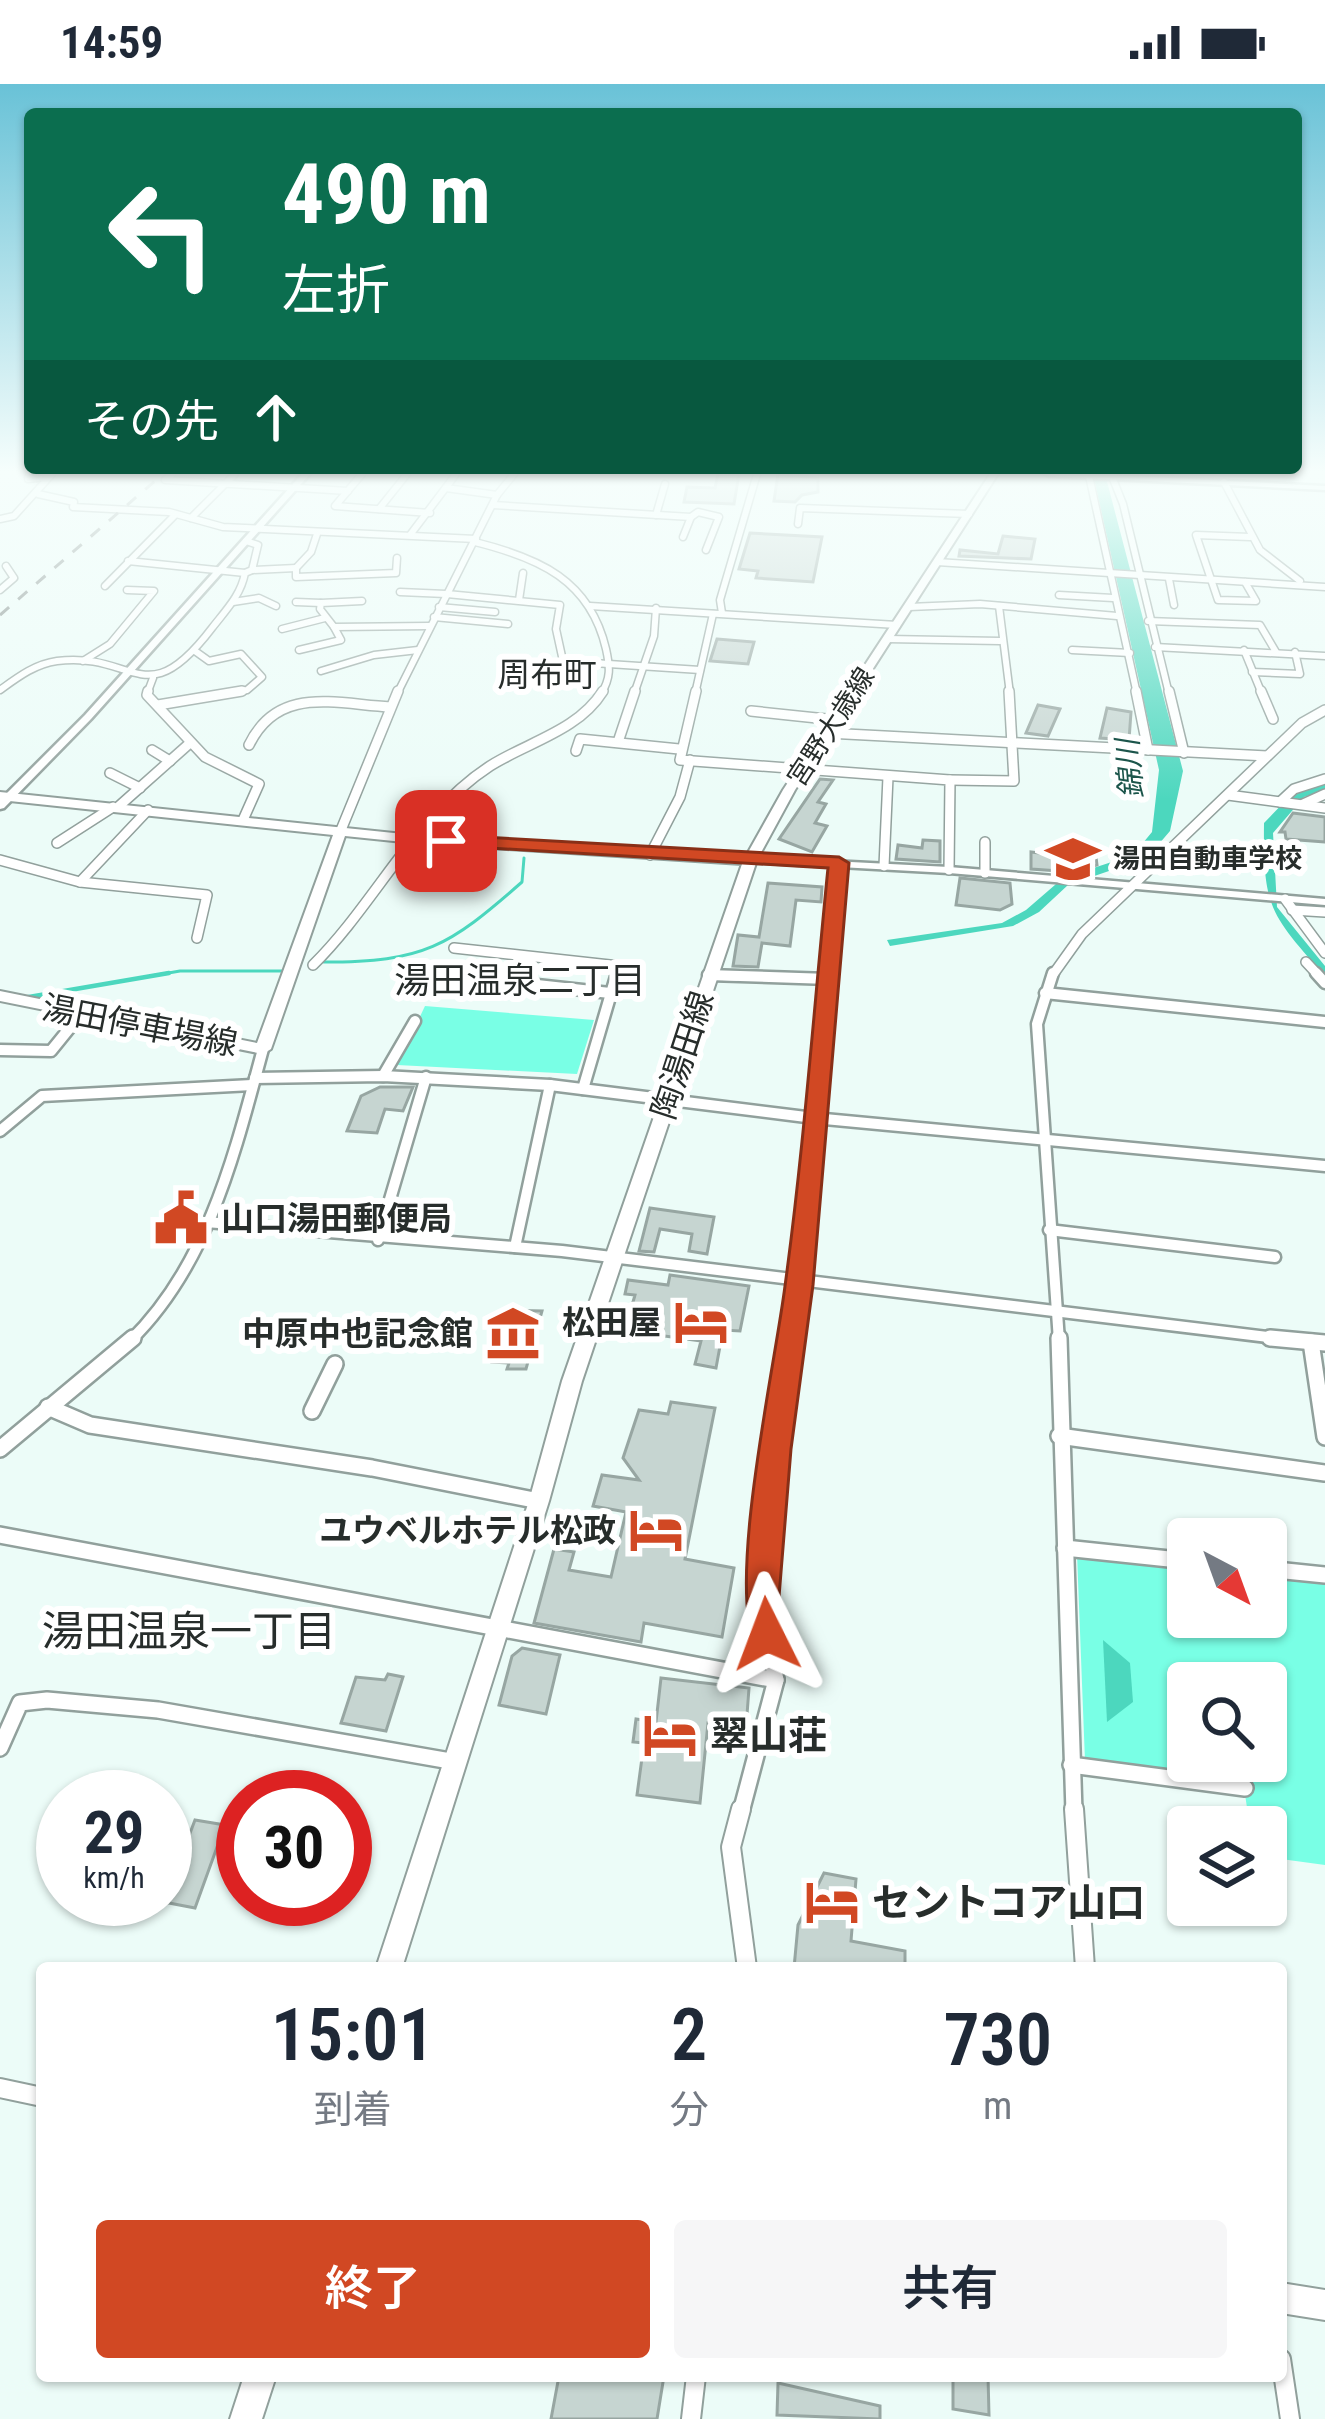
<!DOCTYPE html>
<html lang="ja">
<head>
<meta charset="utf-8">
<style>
	body { margin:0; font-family:"Roboto Condensed","Noto Sans JP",sans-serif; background:#f6f6f7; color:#1f2937; height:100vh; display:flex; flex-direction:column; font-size:45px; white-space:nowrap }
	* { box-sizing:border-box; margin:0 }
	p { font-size:39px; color:#747a83 }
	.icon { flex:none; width:66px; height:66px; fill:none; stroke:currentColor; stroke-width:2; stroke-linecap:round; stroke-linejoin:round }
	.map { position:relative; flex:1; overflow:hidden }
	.sheet { position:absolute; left:36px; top:1878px; width:1251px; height:420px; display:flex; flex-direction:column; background:#fff; border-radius:12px; box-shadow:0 3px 9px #0004 }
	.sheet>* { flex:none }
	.top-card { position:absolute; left:24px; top:24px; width:1278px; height:366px; border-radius:12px; box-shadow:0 3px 9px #0004; background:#0b6e4f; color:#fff; overflow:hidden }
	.needle { width:78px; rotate:139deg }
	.controls { position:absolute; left:1167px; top:1434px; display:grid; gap:24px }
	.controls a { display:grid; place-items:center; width:120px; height:120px; border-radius:12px; background:#fff; box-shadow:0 3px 9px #0004; font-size:60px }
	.speed { position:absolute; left:36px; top:1686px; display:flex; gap:24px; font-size:60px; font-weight:700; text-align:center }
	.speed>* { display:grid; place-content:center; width:156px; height:156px; border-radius:50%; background:#fff; box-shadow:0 3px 9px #0004; line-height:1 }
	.speed small { font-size:30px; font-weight:400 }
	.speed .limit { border:18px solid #d22; background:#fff; color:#111 }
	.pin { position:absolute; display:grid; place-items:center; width:102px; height:102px; color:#fff; margin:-51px; border-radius:24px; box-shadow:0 6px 18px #0006 }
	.me { position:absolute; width:132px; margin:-66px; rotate:357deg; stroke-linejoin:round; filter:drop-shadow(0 0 9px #0008) }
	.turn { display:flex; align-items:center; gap:42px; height:252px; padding:0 60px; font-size:54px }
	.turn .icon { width:156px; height:156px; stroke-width:2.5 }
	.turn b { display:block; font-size:84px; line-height:102px }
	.then { display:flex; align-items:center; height:114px; padding:0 60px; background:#0003; gap:24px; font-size:45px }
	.eta { display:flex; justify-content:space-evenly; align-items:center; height:204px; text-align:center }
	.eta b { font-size:72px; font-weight:600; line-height:84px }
	.cta { display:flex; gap:24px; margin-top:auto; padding:24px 60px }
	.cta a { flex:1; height:138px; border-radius:12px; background:#d14823; color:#fff; font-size:48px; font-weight:600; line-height:138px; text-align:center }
	.cta a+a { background:#f6f6f7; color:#1f2937 }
	.status { display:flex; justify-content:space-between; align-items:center; height:84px; padding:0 60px; background:#fff; direction:ltr }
	.status svg { height:33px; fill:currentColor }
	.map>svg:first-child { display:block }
</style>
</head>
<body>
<div class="status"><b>14:59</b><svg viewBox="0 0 49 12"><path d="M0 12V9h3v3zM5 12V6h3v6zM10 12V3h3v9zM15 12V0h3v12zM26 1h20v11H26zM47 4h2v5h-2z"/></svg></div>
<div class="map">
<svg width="1325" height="2335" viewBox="0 0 1325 2335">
	<rect width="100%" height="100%" fill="#ecfcf8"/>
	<!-- green -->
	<g fill="#79ffe5" fill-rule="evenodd">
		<polygon points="425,922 594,936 577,990 397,981"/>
		<path d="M1077 1470 1188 1481V1533H1266V1490L1325 1496V1781L1266 1773V1743H1250L1244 1704 1085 1677ZM1188 1599H1266V1677H1188Z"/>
	</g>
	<!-- water -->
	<g fill="#4cd7be">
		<polygon points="1093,390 1105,390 1183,687 1170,747 1147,774 1068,801 1039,828 1013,842 890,862 887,856 1002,839 1026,826 1063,794 1133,771 1152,748 1159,686"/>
		<path d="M1325 698V706L1304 713 1273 749 1277 823 1325 882V892C1270 830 1263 824 1264 739L1291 711Z"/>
		<polygon points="1103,1556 1130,1579 1133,1618 1107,1638"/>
	</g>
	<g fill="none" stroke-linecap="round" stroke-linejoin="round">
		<!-- stream-far1 -->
		<g stroke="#4cd7be" stroke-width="3">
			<path d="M324 878C424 878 448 863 522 798L524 774"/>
			<polyline points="151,892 180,887 284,887"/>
		</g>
		<!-- stream -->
		<polyline stroke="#4cd7be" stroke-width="4.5" points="23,914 169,889"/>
	</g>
	<!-- building -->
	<g fill="#c6d5d1" stroke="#97a6a2" stroke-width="3">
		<polygon points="718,390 739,390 734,420 684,418 687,403 715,404"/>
		<polygon points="778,390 818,394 818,408 802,411 795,418 774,417"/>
		<polygon points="750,449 822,453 813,498 756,494 758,487 739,485"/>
		<polygon points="1003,452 1035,455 1031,475 959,472 960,466 998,470"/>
		<polygon points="717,555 754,558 748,580 710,577"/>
		<polygon points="1038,621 1060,625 1048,652 1026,649"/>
		<polygon points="1107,624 1131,628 1129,656 1100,654"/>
		<polygon points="820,695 833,696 818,718 826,720 815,739 827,742 812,768 779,755"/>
		<polygon points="1293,729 1325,733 1325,758 1286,755 1285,748 1280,748"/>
		<polygon points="923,756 940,757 940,778 896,775 898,761 922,764"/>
		<polygon points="1055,762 1095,765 1097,781 1074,788 1031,785 1031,768 1056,771"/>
		<polygon points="960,794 1010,799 1012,820 1000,826 956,821"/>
		<polygon points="768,799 822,803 821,818 796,816 790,862 762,859 758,883 733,882 738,851 759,853"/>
		<polygon points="380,1003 413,1003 403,1027 385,1025 377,1049 347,1047 361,1012"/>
		<polygon points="650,1124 714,1133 707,1170 689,1167 692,1150 660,1145 654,1168 639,1167"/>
		<polygon points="670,1191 749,1202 740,1247 723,1246 716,1284 695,1280 701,1257 657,1251 662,1230 631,1225 635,1211 625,1210 628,1196 668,1201"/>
		<polygon points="502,1226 542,1227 526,1285 507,1285 509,1279 492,1278"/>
		<polygon points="671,1318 715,1324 685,1475 734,1484 722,1553 644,1539 641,1558 534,1539 554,1465 574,1468 569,1486 611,1493 626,1428 593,1422 602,1391 639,1396 623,1374 639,1326 668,1330"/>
		<polygon points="522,1564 560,1571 546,1630 499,1621 512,1572"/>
		<polygon points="388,1590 403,1593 386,1647 341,1639 356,1593 385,1596"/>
		<polygon points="661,1594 749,1604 746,1644 708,1639 700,1719 637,1711 644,1659 633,1658 636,1635 656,1638"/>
		<polygon points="195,1736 225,1741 195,1824 164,1818"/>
		<polygon points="824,1789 856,1795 851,1857 905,1867 905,1884 794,1884 798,1841"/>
		<polygon points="559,2292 664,2292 657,2335 551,2335"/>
		<polygon points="953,2292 988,2292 989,2331 953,2325"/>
		<polygon points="778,2299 880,2322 880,2335 777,2331"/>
	</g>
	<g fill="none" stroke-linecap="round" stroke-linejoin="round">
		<defs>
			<g id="minor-far4">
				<polyline points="29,390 28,395 49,393"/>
				<polyline points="172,390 165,396 348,407"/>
				<polyline points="362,390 335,422 430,429"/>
				<polyline points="1111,390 1123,420 1169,610"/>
				<polyline points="1089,392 1137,610"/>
				<polyline points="1224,398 1260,466 1300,497"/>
				<polyline points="446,404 497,411"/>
				<polyline points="38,410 74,418 73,423 169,428 223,443 476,455"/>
				<polyline points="493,421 691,433 698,428 719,433 706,466"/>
				<polyline points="379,425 407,390"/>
				<polyline points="656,431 665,400"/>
				<polyline points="191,434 235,390"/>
				<polyline points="0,435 14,432 52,390"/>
				<polyline points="798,440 800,424 969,430"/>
				<polyline points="317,450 311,468 296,484 296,493 396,489 397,474"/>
				<polyline points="410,451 456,390"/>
				<polyline points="683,453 691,433"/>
				<path d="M475 458C539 474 590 496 606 565 610 583 611 594 601 610"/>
				<polyline points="128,477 245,489"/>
				<polyline points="937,478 1325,503"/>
				<polyline points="252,486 296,484"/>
				<polyline points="1169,495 1174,521"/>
				<polyline points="1245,498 1256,517 1218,516 1196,451 1250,453"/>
				<polyline points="105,502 175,431"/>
				<polyline points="0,506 14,494 6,482"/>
				<polyline points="400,508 446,510"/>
				<polyline points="447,510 560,521 556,545 563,577 700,586"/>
				<polyline points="1059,511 1113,514"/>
				<polyline points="519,516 523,489"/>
				<polyline points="362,517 321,519 320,525 334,543 429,542"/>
				<polyline points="233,518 259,514 276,522"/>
				<polyline points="296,518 321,519"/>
				<polyline points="590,522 897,541"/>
				<polyline points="999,522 1010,610"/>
				<polyline points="439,523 495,528"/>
				<polyline points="909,523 980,520 1117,532"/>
				<polyline points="722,529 720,516 757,390"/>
				<polyline points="434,533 508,540"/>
				<polyline points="1148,537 1260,541 1276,568"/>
				<polyline points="282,545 325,534"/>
				<polyline points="888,555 1000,557"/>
				<polyline points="1155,563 1325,572"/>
				<polyline points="299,566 341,556 334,543"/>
				<polyline points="1072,566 1130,569"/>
				<polyline points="1244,566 1262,610"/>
				<polyline points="195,567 209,577 241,570 262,593 247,606 225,610"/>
				<polyline points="83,577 110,560 154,507 127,506"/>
				<polyline points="321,587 374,571 418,566"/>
				<polyline points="1252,588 1300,590 1295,568"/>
				<path d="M0 606C18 593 35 580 57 577 135 567 145 632 212 544 226 526 241 511 245 489L252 486 258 461 246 457"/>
				<polyline points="147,610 153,594"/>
				<polyline points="397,610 497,411 514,390"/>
				<polyline points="634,610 654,552 656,524"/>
				<polyline points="695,610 713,530"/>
			</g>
			<g id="minor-far3">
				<polyline points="148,607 147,611 205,673 259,700 243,736"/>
				<polyline points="696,607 680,676 950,696 949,786"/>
				<polyline points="1136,607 1148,666"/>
				<polyline points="1169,607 1184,669"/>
				<polyline points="1261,607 1273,635"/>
				<polyline points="158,621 242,607"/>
				<polyline points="751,627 836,636"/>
				<polyline points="827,649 1267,672"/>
				<polyline points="618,658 635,607"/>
				<path d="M249 661C278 601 335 620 390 623"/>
				<polyline points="152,666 170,677"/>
				<polyline points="576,667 580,655 679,665"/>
				<polyline points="110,689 140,704"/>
				<polyline points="950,696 1014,697 1009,607"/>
				<polyline points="1228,711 1325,724"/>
				<polyline points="1280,718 1294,705 1325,695"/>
				<polyline points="1303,720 1325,710"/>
				<polyline points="118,723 190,659"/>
				<polyline points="341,746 398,607"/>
				<polyline points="985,758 985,789"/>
				<polyline points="57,759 113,723"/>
				<polyline points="650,771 680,713 690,676"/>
				<polyline points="0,776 80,798 207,811 197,854"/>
				<polyline points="884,782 888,693"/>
				<polyline points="80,798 148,726"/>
				<polyline points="1285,815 1325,869"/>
				<polyline points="1292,826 1325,828"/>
				<polyline points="454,864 619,882 616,892"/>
				<polyline points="1306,878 1319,892"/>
				<path d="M313 881C375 820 416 730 490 682 528 658 578 647 603 607"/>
				<polyline points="436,890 454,892"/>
				<polyline points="708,891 736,892"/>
				<polyline points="828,892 839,779"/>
				<polyline points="1052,892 1082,850 1302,639 1325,626"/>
			</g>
			<g id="minor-far2">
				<polyline points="1053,889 1037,940 1059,1257"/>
				<polyline points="1316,889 1325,899"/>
				<polyline points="436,890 610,909"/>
				<polyline points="708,891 829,895"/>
				<polyline points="1045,909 1325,938"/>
				<polyline points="0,966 51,967 81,930"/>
				<polyline points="383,992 415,937"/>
				<polyline points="255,994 383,992 550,1001 814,1034 1325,1082"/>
				<polyline points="583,1005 617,889"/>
				<polyline points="0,1047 42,1012 252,1001"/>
				<polyline points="206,1138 562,1167 1300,1257"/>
				<polyline points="1049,1146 1275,1173"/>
				<polyline points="378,1156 426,993"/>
				<polyline points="515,1163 550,1001"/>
				<path d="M130 1257C209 1180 235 1068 263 965"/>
				<polyline points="791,1257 829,889"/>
			</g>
			<g id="minor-far1">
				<polyline points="1059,1254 1074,1728"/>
				<polyline points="1270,1254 1325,1259"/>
				<polyline points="1311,1258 1325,1353"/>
				<polyline points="48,1323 90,1341 372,1384 539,1417"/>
				<polyline points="312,1327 335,1280"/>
				<polyline points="1059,1352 1325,1389"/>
				<polyline points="0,1365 133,1254"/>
				<polyline points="0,1451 776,1596"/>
				<polyline points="1065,1464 1188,1477"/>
				<polyline points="1266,1485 1325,1491"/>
				<polyline points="0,1664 20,1619 47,1616 158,1626 456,1678"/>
				<polyline points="1071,1681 1245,1704"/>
				<polyline points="741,1728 776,1596 761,1525 775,1365 791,1254"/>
			</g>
			<g id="minor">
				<polyline points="741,1725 731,1763 747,1884"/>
				<polyline points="1074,1725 1085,1884"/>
				<polyline points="0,2004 42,2013"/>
				<polyline points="1281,2275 1290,2335"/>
				<polyline points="691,2335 696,2292"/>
			</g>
			<g id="tertiary">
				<polygon points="302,390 310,390 91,635 4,724 0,725 0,716 85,631"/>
				<polygon points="1045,390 1092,390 1325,402 1325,406 1049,392"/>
				<polygon points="750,773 949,783 1325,815 1325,821 949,789 746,778 744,776"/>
			</g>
			<g id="secondary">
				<polygon points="990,390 998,390 795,706 757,776 582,1297 549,1417 402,1884 376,1884 529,1417 562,1297 742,780 413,759 345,752 271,965 263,970 0,917 0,907 257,959 333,751 0,716 0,708 413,751 746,772 783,706"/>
				<polygon points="1281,2199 1325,2206 1325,2236 1281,2229"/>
				<polygon points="244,2292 276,2292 262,2335 230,2335"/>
			</g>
		</defs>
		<!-- minor-far4 casing -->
		<use href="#minor-far4" stroke="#91a09c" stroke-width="9"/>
		<!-- minor-far3 casing -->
		<use href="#minor-far3" stroke="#91a09c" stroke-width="12"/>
		<!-- minor-far2 casing -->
		<use href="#minor-far2" stroke="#91a09c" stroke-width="15"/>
		<!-- minor-far1 casing -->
		<use href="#minor-far1" stroke="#91a09c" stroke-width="20"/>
		<!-- minor casing -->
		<use href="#minor" stroke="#91a09c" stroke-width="22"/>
		<!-- tertiary casing -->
		<use href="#tertiary" stroke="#91a09c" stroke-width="5"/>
		<!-- secondary casing -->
		<use href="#secondary" stroke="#91a09c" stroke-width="4"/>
		<!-- minor-far4 -->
		<use href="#minor-far4" stroke="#fff" stroke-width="6"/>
		<!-- minor-far3 -->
		<use href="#minor-far3" stroke="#fff" stroke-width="9"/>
		<!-- minor-far2 -->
		<use href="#minor-far2" stroke="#fff" stroke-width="10"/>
		<!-- minor-far1 -->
		<use href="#minor-far1" stroke="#fff" stroke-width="15"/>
		<!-- minor -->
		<use href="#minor" stroke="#fff" stroke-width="18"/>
		<!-- tertiary -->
		<use href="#tertiary" fill="#fff" fill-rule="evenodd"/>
		<!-- secondary -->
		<use href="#secondary" fill="#fff" fill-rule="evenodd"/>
		<!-- rail -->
		<polyline stroke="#7a8582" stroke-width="3" stroke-dasharray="12 12" stroke-linecap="butt" points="0,531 163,390"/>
	</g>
	<!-- sky -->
	<linearGradient id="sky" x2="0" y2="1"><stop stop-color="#69c2d7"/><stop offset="0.54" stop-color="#f6fefc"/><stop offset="1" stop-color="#f6fefc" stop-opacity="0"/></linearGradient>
	<rect width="1325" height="717" fill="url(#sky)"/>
	<!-- route -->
	<path fill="#d14823" stroke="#882f17" stroke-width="3" d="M446 751 839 773 849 779 813 1201 791 1365 778 1525 784 1550 779 1562 767 1567 755 1562C727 1495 775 1282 785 1202 804 1063 814 923 828 784L439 761V753Z"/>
	<!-- icons -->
	<defs>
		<symbol id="school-bare" viewBox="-9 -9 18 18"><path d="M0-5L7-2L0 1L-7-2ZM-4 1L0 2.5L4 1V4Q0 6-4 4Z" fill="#d14823" stroke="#fff" stroke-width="2.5" paint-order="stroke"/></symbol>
		<symbol id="civic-bare" viewBox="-9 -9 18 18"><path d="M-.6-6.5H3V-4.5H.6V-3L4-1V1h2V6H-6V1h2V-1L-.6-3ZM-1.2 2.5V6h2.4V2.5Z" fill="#d14823" stroke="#fff" stroke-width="2.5" paint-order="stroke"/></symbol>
		<symbol id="hotel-bare" viewBox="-9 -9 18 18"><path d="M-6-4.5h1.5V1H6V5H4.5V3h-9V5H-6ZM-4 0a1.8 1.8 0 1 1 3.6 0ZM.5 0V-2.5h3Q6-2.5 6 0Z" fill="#d14823" stroke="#fff" stroke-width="2.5" paint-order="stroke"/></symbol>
		<symbol id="museum-bare" viewBox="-9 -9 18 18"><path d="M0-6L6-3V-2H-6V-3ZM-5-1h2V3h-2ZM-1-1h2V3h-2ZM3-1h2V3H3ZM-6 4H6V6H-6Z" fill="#d14823" stroke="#fff" stroke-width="2.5" paint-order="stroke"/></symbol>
	</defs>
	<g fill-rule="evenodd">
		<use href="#school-bare" x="1035" y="737" width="76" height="76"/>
		<use href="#civic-bare" x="143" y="1096" width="76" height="76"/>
		<use href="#hotel-bare" x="663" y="1200" width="76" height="76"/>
		<use href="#museum-bare" x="475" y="1211" width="76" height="76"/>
		<use href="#hotel-bare" x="618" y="1408" width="76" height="76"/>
		<use href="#hotel-bare" x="632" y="1613" width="76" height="76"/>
		<use href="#hotel-bare" x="794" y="1780" width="76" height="76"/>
	</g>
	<g text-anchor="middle" stroke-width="12" stroke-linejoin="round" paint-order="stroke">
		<!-- far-street labels -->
		<g font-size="27" fill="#272d2b" stroke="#fff">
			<text transform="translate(831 643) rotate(-57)" y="9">宮野大歳線</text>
		</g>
		<!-- far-poi labels -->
		<g font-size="27" font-weight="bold" fill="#272d2b" stroke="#fff" text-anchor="start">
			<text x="1113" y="784">湯田自動車学校</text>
		</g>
		<!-- far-water labels -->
		<g font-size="30" font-style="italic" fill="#1c554b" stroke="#fff">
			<text transform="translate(1130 685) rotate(-95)" y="10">錦川</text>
		</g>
		<!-- far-quarter labels -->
		<g font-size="33" fill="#272d2b" stroke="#fff">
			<text x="547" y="602">周布町</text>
		</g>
		<!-- street labels -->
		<g font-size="33" fill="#272d2b" stroke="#fff">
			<text transform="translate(140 941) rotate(11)" y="12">湯田停車場線</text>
			<text transform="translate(682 971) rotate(-72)" y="12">陶湯田線</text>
		</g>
		<!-- poi labels -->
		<g font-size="33" font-weight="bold" fill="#272d2b" stroke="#fff" text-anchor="end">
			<text x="221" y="1146" text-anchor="start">山口湯田郵便局</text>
			<text x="661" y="1250">松田屋</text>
			<text x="473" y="1261">中原中也記念館</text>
			<text x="616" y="1458">ユウベルホテル松政</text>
		</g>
		<!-- neighbourhood labels -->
		<g font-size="36" fill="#272d2b" stroke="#fff">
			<text x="520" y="909">湯田温泉二丁目</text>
		</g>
		<!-- near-poi labels -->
		<g font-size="39" font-weight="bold" fill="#272d2b" stroke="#fff" text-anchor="start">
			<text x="710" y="1665">翠山荘</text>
			<text x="872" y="1832">セントコア山口</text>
		</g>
		<!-- near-neighbourhood labels -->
		<g font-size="42" fill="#272d2b" stroke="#fff">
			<text x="189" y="1562">湯田温泉一丁目</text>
		</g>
	</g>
</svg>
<div class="controls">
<a><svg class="needle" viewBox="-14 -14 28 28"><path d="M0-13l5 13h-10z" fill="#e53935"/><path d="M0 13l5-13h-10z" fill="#747a83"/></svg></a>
<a><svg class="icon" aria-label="search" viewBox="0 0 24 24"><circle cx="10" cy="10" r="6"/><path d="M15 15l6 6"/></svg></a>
<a><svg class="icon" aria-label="layers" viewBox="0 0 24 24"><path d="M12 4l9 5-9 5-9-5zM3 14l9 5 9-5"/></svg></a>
</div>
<div class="speed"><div>29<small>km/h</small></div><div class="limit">30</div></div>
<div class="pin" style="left:446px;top:757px;background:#d93025"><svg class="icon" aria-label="arrive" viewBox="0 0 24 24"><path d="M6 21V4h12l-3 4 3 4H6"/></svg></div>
<svg class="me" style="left:767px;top:1550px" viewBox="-20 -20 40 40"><path d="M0-17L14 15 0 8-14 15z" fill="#d14823" stroke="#fff" stroke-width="4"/></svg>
<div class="top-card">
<div class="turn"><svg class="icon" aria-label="left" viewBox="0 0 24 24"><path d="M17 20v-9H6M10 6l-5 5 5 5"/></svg><div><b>490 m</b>左折</div></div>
<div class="then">その先<svg class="icon" aria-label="ahead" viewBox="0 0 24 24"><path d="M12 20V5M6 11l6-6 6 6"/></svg></div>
</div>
<section class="sheet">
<div class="eta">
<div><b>15:01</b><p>到着</p></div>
<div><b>2</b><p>分</p></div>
<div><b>730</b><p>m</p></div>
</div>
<div class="cta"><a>終了</a><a>共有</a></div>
</section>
</div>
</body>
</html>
